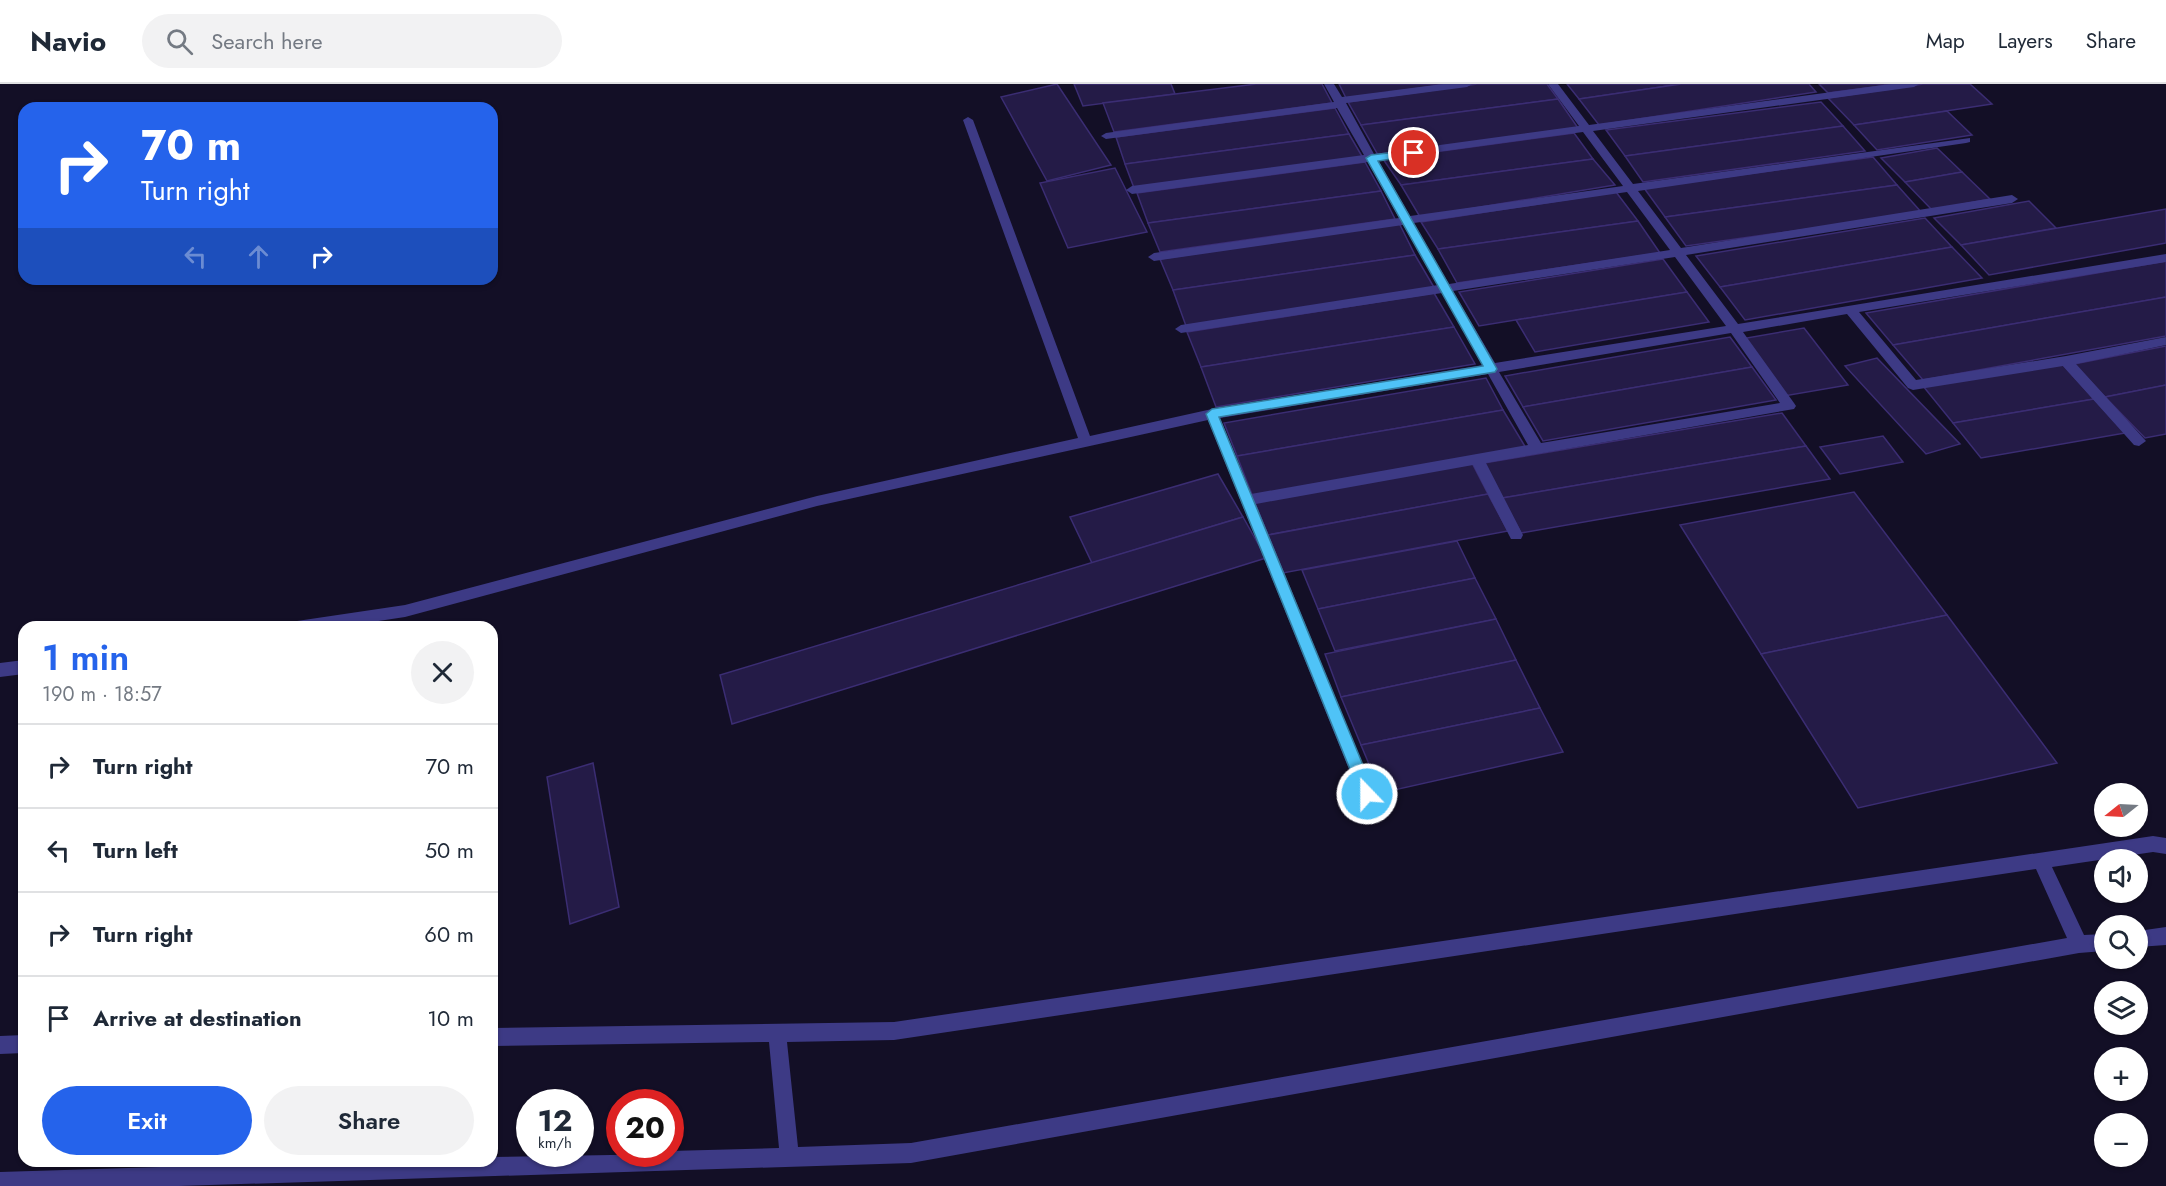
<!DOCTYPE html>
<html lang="en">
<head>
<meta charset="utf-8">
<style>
	body { margin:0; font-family:Jost,sans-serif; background:#f2f2f3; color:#1f2937; height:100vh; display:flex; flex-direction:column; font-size:22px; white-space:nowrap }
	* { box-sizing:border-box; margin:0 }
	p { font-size:20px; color:#747a83 }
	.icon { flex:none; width:33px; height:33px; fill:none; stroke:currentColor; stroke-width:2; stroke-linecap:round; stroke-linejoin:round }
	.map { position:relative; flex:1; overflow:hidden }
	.details { position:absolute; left:18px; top:537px; width:480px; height:546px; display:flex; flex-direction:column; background:#fff; border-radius:18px; box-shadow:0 2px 4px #0004 }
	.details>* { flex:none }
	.guide { position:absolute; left:18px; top:18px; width:480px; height:183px; border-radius:18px; box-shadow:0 2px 4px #0004; background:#2563eb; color:#fff; overflow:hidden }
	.needle { width:39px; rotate:252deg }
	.tools { position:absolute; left:2094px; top:699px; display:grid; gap:12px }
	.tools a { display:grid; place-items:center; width:54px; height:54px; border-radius:50%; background:#fff; box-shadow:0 2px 4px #0004; font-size:30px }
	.speed { position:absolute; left:516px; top:1005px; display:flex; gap:12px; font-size:30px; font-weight:700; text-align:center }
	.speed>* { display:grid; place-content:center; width:78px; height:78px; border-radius:50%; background:#fff; box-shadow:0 2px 4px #0004; line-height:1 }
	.speed small { font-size:15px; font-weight:400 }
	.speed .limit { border:9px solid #d22; background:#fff; color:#111 }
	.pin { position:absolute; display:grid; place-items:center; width:51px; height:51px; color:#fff; margin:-26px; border:3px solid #fff; border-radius:50%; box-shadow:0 2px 6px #0007 }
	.me { position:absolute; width:66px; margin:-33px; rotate:338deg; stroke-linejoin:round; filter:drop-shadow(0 0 4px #0008) }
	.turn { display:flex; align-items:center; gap:21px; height:126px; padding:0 24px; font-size:27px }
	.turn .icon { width:78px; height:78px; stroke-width:2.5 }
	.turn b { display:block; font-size:42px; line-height:51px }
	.lanes { display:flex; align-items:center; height:57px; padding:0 24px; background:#0003; justify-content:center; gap:30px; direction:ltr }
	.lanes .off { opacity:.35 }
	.round { display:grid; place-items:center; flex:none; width:63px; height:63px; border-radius:32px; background:#f2f2f3 }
	.summary { display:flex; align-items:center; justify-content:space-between; height:102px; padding:0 24px }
	h1 { font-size:36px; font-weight:600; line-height:45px; color:#2563eb }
	.action { display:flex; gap:12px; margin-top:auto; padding:12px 24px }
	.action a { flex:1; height:69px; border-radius:36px; background:#2563eb; color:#fff; font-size:24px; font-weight:600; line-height:69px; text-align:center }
	.action a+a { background:#f2f2f3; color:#1f2937 }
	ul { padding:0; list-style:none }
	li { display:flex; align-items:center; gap:18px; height:84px; padding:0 24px; border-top:2px solid #e0e1e3 }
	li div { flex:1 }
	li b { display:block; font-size:22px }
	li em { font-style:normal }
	header { display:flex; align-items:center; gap:36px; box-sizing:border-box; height:84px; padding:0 30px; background:#fff; border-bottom:2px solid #e0e1e3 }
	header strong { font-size:28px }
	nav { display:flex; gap:33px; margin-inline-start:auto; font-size:21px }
	.search { width:420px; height:54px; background:#f2f2f3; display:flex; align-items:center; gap:15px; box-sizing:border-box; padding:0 21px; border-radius:33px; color:#747a83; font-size:22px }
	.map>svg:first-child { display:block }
</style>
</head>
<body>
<header>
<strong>Navio</strong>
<div class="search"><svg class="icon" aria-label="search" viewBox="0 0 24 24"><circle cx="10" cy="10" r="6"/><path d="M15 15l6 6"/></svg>Search here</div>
<nav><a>Map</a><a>Layers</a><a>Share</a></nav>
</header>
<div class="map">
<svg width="2166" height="1102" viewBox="0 0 2166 1102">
	<rect width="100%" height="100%" fill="#130f26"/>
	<!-- building -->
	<g fill="#241b47" stroke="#3b2d73" stroke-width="1.5">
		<polygon points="1057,0 1111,81 1047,97 1001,13"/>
		<polygon points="1074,0 1171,0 1175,10 1083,22"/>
		<polygon points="1256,0 1322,0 1332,19 1114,48 1103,19"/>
		<polygon points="1339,0 1450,0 1346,14"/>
		<polygon points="1477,0 1547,0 1558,15 1361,41 1348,18"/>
		<polygon points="1567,0 1681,0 1579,15"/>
		<polygon points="1681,0 1809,0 1816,8 1599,41 1579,15"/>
		<polygon points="1819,0 1896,0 1828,9"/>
		<polygon points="1923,0 1970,0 1992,20 1854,41 1828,14"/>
		<polygon points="1558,15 1578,44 1378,71 1361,41"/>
		<polygon points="1821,18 1843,42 1625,72 1606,46"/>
		<polygon points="1335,24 1349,50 1125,80 1116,53"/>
		<polygon points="1947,27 1972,51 1877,66 1854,41"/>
		<polygon points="1843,42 1865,67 1643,98 1625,72"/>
		<polygon points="1574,49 1593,75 1401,101 1383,75"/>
		<polygon points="1349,50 1363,74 1134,104 1125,80"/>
		<polygon points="1937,64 1962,88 1905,98 1881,74"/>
		<polygon points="1873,73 1897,101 1665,133 1644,104"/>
		<polygon points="1593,75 1615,101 1420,133 1401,101"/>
		<polygon points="1365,78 1381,107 1148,139 1137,109"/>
		<polygon points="1115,84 1147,148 1068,164 1040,99"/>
		<polygon points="1962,88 1990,115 1932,126 1905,98"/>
		<polygon points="1897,101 1922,129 1686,162 1665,133"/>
		<polygon points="1381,107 1395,135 1160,168 1148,139"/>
		<polygon points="1616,108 1638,137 1438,165 1421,138"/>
		<polygon points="2029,117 2056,144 1961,161 1934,134"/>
		<polygon points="2166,125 2166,159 1989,191 1961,161"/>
		<polygon points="1925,134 1952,163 1720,203 1696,172"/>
		<polygon points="1638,137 1660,169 1457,199 1438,165"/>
		<polygon points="1399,139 1415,171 1173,206 1160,175"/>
		<polygon points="1952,163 1982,194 1745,236 1720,203"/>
		<polygon points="1415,171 1435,205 1186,242 1173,206"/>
		<polygon points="1663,175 1687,208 1479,242 1459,208"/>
		<polygon points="2166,177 2166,213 1893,261 1866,229"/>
		<polygon points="1687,208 1709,238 1535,268 1516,236"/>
		<polygon points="1434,209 1454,243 1201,283 1187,248"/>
		<polygon points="2166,213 2166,252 1923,296 1893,261"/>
		<polygon points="1454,243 1475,280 1216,323 1201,283"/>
		<polygon points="1804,244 1848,301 1784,312 1741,255"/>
		<polygon points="1730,253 1752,283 1523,323 1505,292"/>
		<polygon points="2166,262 2166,301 2105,313 2074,280"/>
		<polygon points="1877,274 1960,360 1926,370 1845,282"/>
		<polygon points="2062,280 2094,315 1953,339 1923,302"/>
		<polygon points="1752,283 1776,316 1543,357 1523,323"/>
		<polygon points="1486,294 1503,326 1237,372 1224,339"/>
		<polygon points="2166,301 2166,350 2145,354 2105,313"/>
		<polygon points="2094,315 2125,349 1981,374 1953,339"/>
		<polygon points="1503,326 1526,364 1253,413 1237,372"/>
		<polygon points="1782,329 1806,362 1502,414 1484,379"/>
		<polygon points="1883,352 1903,378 1840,390 1820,363"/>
		<polygon points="1806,362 1830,395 1521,449 1502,414"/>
		<polygon points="1471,377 1488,410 1268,451 1254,417"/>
		<polygon points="1218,390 1243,433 1092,479 1070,433"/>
		<polygon points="1854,408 1947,531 1761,570 1680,441"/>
		<polygon points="1488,410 1508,447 1283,489 1268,451"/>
		<polygon points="1243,433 1266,474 732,640 720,591"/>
		<polygon points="1457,457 1475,494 1318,525 1302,486"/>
		<polygon points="1475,494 1496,535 1335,567 1318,525"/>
		<polygon points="1947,531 2057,679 1858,724 1761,570"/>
		<polygon points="1496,535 1516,576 1341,613 1325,570"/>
		<polygon points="1516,576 1540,624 1361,661 1341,613"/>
		<polygon points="1540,624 1563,668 1381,709 1361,661"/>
		<polygon points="593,679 619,823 570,840 547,693"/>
	</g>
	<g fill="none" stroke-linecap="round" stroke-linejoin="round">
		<!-- service -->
		<g fill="#3d3a85" fill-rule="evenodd">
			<path d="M1324 0H1334L1342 13 1443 0H1472L1467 3 1346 19 1374 70 1579 42 1548 0H1558L1589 41 1891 0H1919L1914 3 1593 47 1633 100 1970 54V58L1966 59 1638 107 1681 164 2012 111 2018 115 2012 119 1686 171 1738 240 2166 170V178L1859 228 1916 296 2066 272 2166 253V261L2076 280 2146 357 2139 362 2134 361 2063 282 1913 306 1908 304 1847 230 1743 248 1794 319 1796 322 1794 325 1486 379 1523 451 1521 455H1511L1473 381 1256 420 1375 710 1373 715 1367 717 1361 715 1359 710 1208 336 817 422 405 533 339 543H290L292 539 297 537 405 521 817 412 1078 354 963 36 968 33 973 36 1090 352 1212 325 1483 281 1442 209 1181 249 1175 245 1181 241 1438 201 1403 141 1154 177 1148 173 1154 169 1399 134 1368 78 1132 110 1126 106 1132 102 1364 71 1337 24 1106 55 1101 52 1106 49 1334 18ZM1583 48 1623 102 1410 132 1378 76ZM1627 108 1670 166 1449 200 1414 139ZM1675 173 1726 242 1495 279 1453 207ZM1731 249 1780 319 1541 359 1499 288ZM1488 290 1528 361 1251 410 1220 334Z"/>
			<polygon points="24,576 24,590 0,593 0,579"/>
		</g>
		<!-- minor -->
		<g fill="#3d3a85" fill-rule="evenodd">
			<path d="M2153 752 2166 754V770L2153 768 2052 783 2084 851 2104 850V867L2079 869 911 1079 179 1102H0V1088L356 1077H492V1073L670 1070V1067L779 1064 769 958 492 962V944L894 938ZM2036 785 2067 854 911 1059 798 1063 787 958 894 956Z"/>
			<polygon points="2166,843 2166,861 2138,863 2138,847"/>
			<polygon points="24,951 24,969 0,970 0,952"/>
		</g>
	</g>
	<!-- route -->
	<polygon fill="#4fc3f7" stroke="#337fa1" stroke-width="1.5" points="1414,66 1418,66 1418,71 1378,77 1497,285 1495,288 1219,333 1375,710 1372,714 1367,716 1362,714 1360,710 1206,330 1212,325 1483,282 1366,74 1371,71"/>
</svg>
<div class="tools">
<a><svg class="needle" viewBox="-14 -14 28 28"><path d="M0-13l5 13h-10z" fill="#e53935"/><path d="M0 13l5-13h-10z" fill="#747a83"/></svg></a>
<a><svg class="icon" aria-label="sound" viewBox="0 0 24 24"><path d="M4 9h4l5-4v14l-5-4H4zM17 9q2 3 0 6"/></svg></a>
<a><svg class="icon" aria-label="search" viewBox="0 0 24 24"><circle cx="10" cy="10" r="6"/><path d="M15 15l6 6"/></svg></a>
<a><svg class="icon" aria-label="layers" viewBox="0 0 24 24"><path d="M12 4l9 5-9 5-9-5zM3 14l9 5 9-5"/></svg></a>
<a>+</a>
<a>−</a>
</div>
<div class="speed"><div>12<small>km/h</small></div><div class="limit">20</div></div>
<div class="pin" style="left:1414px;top:69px;background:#d93025"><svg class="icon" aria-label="arrive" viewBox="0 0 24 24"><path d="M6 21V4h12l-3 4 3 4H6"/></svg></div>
<svg class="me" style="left:1367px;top:710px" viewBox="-20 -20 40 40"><circle r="17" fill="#4fc3f7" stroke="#fff" stroke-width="3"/><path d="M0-11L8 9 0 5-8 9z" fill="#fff"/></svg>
<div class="guide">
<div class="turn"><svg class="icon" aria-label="right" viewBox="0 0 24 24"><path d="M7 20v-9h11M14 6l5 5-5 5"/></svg><div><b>70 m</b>Turn right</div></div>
<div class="lanes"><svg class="icon off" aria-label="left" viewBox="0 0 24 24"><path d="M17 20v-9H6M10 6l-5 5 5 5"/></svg><svg class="icon off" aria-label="ahead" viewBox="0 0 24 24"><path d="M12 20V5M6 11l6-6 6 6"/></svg><svg class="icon" aria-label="right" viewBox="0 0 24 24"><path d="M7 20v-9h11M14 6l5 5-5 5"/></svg></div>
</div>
<section class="details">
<div class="summary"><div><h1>1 min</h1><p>190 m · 18:57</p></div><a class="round"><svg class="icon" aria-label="close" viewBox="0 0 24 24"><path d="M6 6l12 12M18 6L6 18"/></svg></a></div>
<ul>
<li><svg class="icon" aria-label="right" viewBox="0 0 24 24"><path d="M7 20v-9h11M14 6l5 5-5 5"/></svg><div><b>Turn right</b></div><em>70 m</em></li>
<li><svg class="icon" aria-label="left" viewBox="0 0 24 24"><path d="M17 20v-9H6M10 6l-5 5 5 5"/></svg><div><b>Turn left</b></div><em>50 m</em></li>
<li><svg class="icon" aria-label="right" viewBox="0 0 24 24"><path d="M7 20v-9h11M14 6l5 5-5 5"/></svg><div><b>Turn right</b></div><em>60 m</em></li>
<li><svg class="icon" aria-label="arrive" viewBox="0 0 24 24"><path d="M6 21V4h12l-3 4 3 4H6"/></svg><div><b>Arrive at destination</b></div><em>10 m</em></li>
</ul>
<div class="action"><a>Exit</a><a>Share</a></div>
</section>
</div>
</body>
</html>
